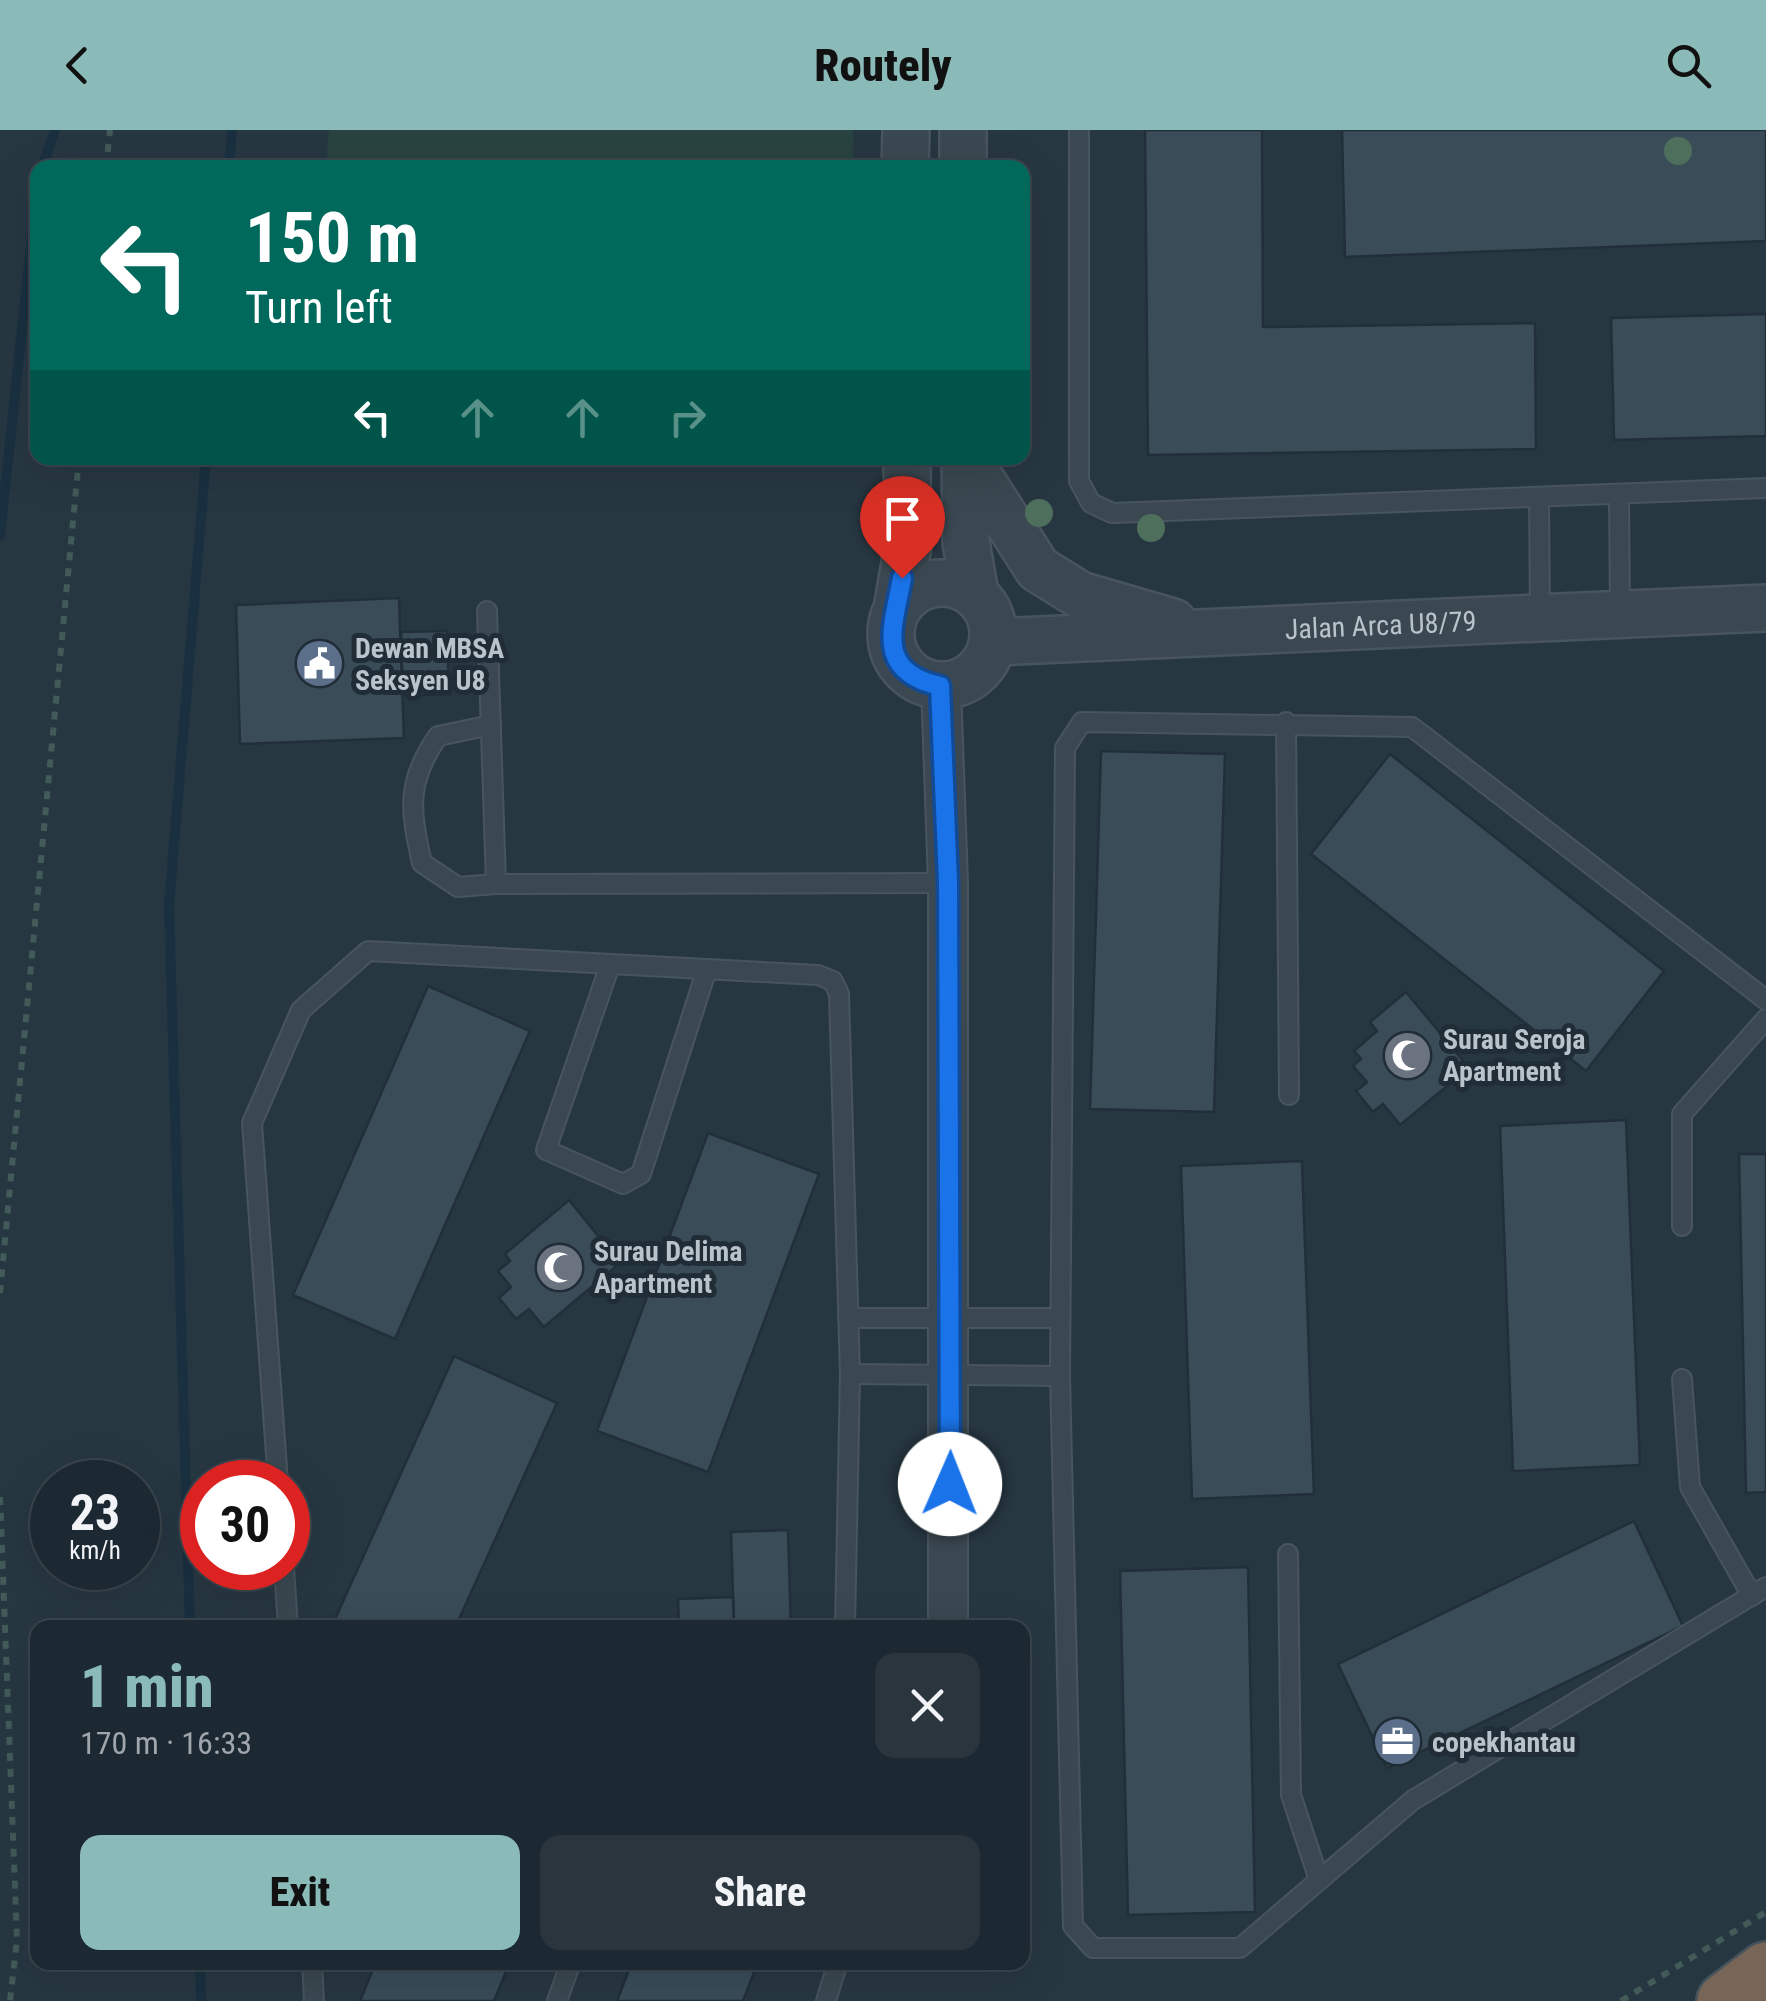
<!DOCTYPE html>
<html lang="en">
<head>
<meta charset="utf-8">
<style>
	body { margin:0; font-family:"Roboto Condensed",sans-serif; background:#2a353e; color:#f1f3f6; height:100vh; display:flex; flex-direction:column; font-size:38px; white-space:nowrap }
	* { box-sizing:border-box; margin:0 }
	p { font-size:32px; color:#a0a6ac }
	.icon { flex:none; width:55px; height:55px; fill:none; stroke:currentColor; stroke-width:2; stroke-linecap:round; stroke-linejoin:round }
	.map { position:relative; flex:1; overflow:hidden }
	.side { position:absolute; left:30px; top:1490px; width:1000px; height:350px; display:flex; flex-direction:column; background:#1d2932; border-radius:20px; box-shadow:0 10px 40px #0002,0 0 0 2px #3b454d }
	.side>* { flex:none }
	.guide { position:absolute; left:30px; top:30px; width:1000px; height:305px; border-radius:20px; box-shadow:0 10px 40px #0002,0 0 0 2px #3b454d; background:#00695c; color:#fff; overflow:hidden }
	.speed { position:absolute; left:30px; top:1330px; display:flex; gap:20px; font-size:50px; font-weight:700; text-align:center }
	.speed>* { display:grid; place-content:center; width:130px; height:130px; border-radius:50%; background:#1d2932; box-shadow:0 10px 40px #0002,0 0 0 2px #3b454d; line-height:1 }
	.speed small { font-size:25px; font-weight:400 }
	.speed .limit { border:15px solid #d22; background:#fff; color:#111 }
	.pin { position:absolute; display:grid; place-items:center; width:85px; height:85px; color:#fff; margin:-102px -42px; border-radius:50% 50% 50% 0; rotate:-45deg; box-shadow:0 0 10px #0007 }
	.pin .icon { rotate:45deg }
	.me { position:absolute; width:110px; margin:-55px; rotate:1deg; stroke-linejoin:round; filter:drop-shadow(0 0 8px #0008) }
	.turn { display:flex; align-items:center; gap:35px; height:210px; padding:0 50px; font-size:45px }
	.turn .icon { width:130px; height:130px; stroke-width:2.5 }
	.turn b { display:block; font-size:70px; line-height:85px }
	.lanes { display:flex; align-items:center; height:95px; padding:0 50px; background:#0003; justify-content:center; gap:50px; direction:ltr }
	.lanes .off { opacity:.35 }
	.round { display:grid; place-items:center; flex:none; width:105px; height:105px; border-radius:20px; background:#2a353e }
	.overview { display:flex; align-items:center; justify-content:space-between; height:170px; padding:0 50px }
	h1 { font-size:60px; font-weight:800; line-height:75px; color:#8bbbb9 }
	.primary-button { display:flex; gap:20px; margin-top:auto; padding:20px 50px }
	.primary-button a { flex:1; height:115px; border-radius:20px; background:#8bbbb9; color:#111; font-size:40px; font-weight:800; line-height:115px; text-align:center }
	.primary-button a+a { background:#2a353e; color:#f1f3f6 }
	header { display:flex; justify-content:space-between; align-items:center; height:130px; padding:0 50px; background:#8bbbb9; color:#111; font-size:45px; font-weight:800 }
	.map>svg:first-child { display:block }
</style>
</head>
<body>
<header><svg class="icon" aria-label="back" viewBox="0 0 24 24"><path d="M15 5l-7 7 7 7"/></svg>Routely<svg class="icon" aria-label="search" viewBox="0 0 24 24"><circle cx="10" cy="10" r="6"/><path d="M15 15l6 6"/></svg></header>
<div class="map">
<svg width="1766" height="1871" viewBox="0 0 1766 1871">
	<rect width="100%" height="100%" fill="#273742"/>
	<!-- green -->
	<polygon fill="#294341" points="329,0 853,0 853,37 326,37"/>
	<g fill="none" stroke-linecap="round" stroke-linejoin="round">
		<!-- stream -->
		<g stroke="#1a3040" stroke-width="10">
			<polyline points="42,38 55,0"/>
			<polyline points="229,38 232,0"/>
			<polyline points="0,405 38,50"/>
			<polyline points="190,1498 169,775 206,328"/>
			<polyline points="200,1832 201,1871"/>
		</g>
	</g>
	<!-- building -->
	<g fill="#394c58" stroke="#222f39" stroke-width="2.5">
		<polygon points="1145,0 1262,0 1263,197 1535,193 1536,319 1148,325"/>
		<polygon points="1342,0 1766,0 1766,111 1345,127"/>
		<polygon points="1766,184 1766,306 1614,310 1611,188"/>
		<polygon points="399,468 404,608 240,614 236,475"/>
		<polygon points="447,501 449,564 403,566 401,502"/>
		<polygon points="1101,621 1225,624 1214,982 1090,979"/>
		<polygon points="1390,624 1664,841 1586,941 1311,724"/>
		<polygon points="428,856 530,901 395,1209 293,1165"/>
		<polygon points="1406,862 1469,938 1400,995 1383,974 1373,982 1356,961 1367,952 1353,936 1361,929 1354,921 1377,901 1370,892"/>
		<polygon points="1626,990 1640,1335 1513,1341 1500,996"/>
		<polygon points="708,1003 819,1044 708,1342 597,1301"/>
		<polygon points="1739,1024 1766,1024 1766,1362 1746,1363"/>
		<polygon points="1302,1031 1314,1364 1192,1369 1181,1036"/>
		<polygon points="569,1070 620,1133 544,1197 529,1179 516,1189 499,1168 511,1157 498,1141 510,1131 505,1124"/>
		<polygon points="454,1226 557,1273 455,1498 331,1498"/>
		<polygon points="1634,1391 1683,1496 1387,1638 1338,1534"/>
		<polygon points="788,1400 791,1498 734,1498 731,1402"/>
		<polygon points="1248,1437 1255,1782 1128,1785 1120,1441"/>
		<polygon points="733,1467 734,1498 679,1498 678,1469"/>
		<polygon points="376,1832 510,1832 494,1871 360,1871"/>
		<polygon points="632,1832 758,1832 743,1871 617,1871"/>
	</g>
	<g fill="none" stroke-linecap="round" stroke-linejoin="round">
		<defs>
			<g id="service">
				<polyline points="1079,0 1079,351 1091,373 1112,383 1766,358"/>
				<polyline points="1619,364 1620,483"/>
				<polyline points="1539,367 1540,487"/>
				<polyline points="487,481 496,754 948,753"/>
				<polyline points="1286,592 1289,965"/>
				<path d="M491 595 438 606C406 652 410 680 422 733L458 757 496 754"/>
				<polyline points="610,835 546,1020 623,1054 641,1044 706,842"/>
				<polyline points="1766,870 1412,597 1082,592 1065,618 1060,1246 1073,1796 1093,1818 1240,1818 1413,1670 1766,1457"/>
				<polyline points="1682,1096 1682,984 1766,889"/>
				<polyline points="848,1188 1060,1188"/>
				<polyline points="850,1244 1060,1246"/>
				<polyline points="1682,1249 1690,1357 1752,1466"/>
				<polyline points="278,1352 252,993 301,880 368,821 818,845 833,851 839,864 850,1244 845,1498"/>
				<polyline points="1288,1424 1291,1665 1319,1750"/>
				<polyline points="284,1438 288,1498"/>
				<polyline points="312,1832 314,1871"/>
				<polyline points="557,1871 571,1832"/>
				<polyline points="826,1871 838,1832"/>
			</g>
			<polyline id="minor" points="941,556 948,753 948,1498"/>
			<g id="tertiary">
				<polyline points="963,0 963,38"/>
				<polyline points="905,38 906,0"/>
				<polyline points="965,328 966,412 975,464"/>
				<polyline points="967,328 1038,439 1080,465 1173,492"/>
				<circle cx="942" cy="504" r="51"/>
				<polyline points="897,479 908,416 907,328"/>
				<path id="s1" d="M993 512 1766 478"/>
			</g>
			<polyline id="motorway" points="1725,1871 1766,1840"/>
		</defs>
		<!-- service casing -->
		<use href="#service" stroke="#48545e" stroke-width="22"/>
		<!-- minor casing -->
		<use href="#minor" stroke="#48545e" stroke-width="42"/>
		<!-- tertiary casing -->
		<use href="#tertiary" stroke="#48545e" stroke-width="50"/>
		<!-- motorway casing -->
		<use href="#motorway" stroke="#46535c" stroke-width="60"/>
		<!-- path -->
		<g stroke="#425a58" stroke-width="6" stroke-dasharray="8 8" stroke-linecap="butt">
			<polyline points="106,38 110,0"/>
			<polyline points="0,1163 79,328"/>
			<polyline points="0,1367 17,1810 10,1871"/>
			<polyline points="1621,1871 1766,1782"/>
		</g>
		<!-- service -->
		<use href="#service" stroke="#3b4851" stroke-width="18"/>
		<!-- minor -->
		<use href="#minor" stroke="#3b4851" stroke-width="38"/>
		<!-- tertiary -->
		<use href="#tertiary" stroke="#3b4851" stroke-width="45"/>
		<!-- motorway -->
		<use href="#motorway" stroke="#776658" stroke-width="55"/>
	</g>
	<!-- trees -->
	<g fill="#4f6f5d">
		<circle cx="1678" cy="21" r="14"/>
		<circle cx="1039" cy="383" r="14"/>
		<circle cx="1151" cy="398" r="14"/>
	</g>
	<g fill="none" stroke-linecap="round" stroke-linejoin="round">
		<defs>
			<path id="route" d="M902 448C893 498 874 541 940 556L948 752 950 1354"/>
		</defs>
		<!-- route casing -->
		<use href="#route" stroke="#114b97" stroke-width="25"/>
		<!-- route -->
		<use href="#route" stroke="#1a73e8" stroke-width="18"/>
	</g>
	<!-- icons -->
	<defs>
		<symbol id="civic-disc" viewBox="-11 -11 22 22"><circle r="9.5" fill="#5c6f8a" stroke="#202d37"/><path d="M-.6-6.5H3V-4.5H.6V-3L4-1V1h2V6H-6V1h2V-1L-.6-3ZM-1.2 2.5V6h2.4V2.5Z" fill="#fff"/></symbol>
		<symbol id="mosque-disc" viewBox="-11 -11 22 22"><circle r="9.5" fill="#6b7280" stroke="#202d37"/><path d="M3.5-4.9A6 6 0 1 0 3.5 4.9A5 5 0 1 1 3.5-4.9Z" fill="#fff"/></symbol>
		<symbol id="office-disc" viewBox="-11 -11 22 22"><circle r="9.5" fill="#5c6f8a" stroke="#202d37"/><path d="M-6-3h4V-5.5h4V-3h4V5H-6ZM-1-4.5V-3h2v-1.5ZM-6 0V1H6V0Z" fill="#fff"/></symbol>
	</defs>
	<g fill-rule="evenodd">
		<use href="#civic-disc" x="292" y="506" width="55" height="55"/>
		<use href="#mosque-disc" x="1380" y="898" width="55" height="55"/>
		<use href="#mosque-disc" x="532" y="1110" width="55" height="55"/>
		<use href="#office-disc" x="1370" y="1584" width="55" height="55"/>
	</g>
	<g text-anchor="middle" stroke-width="10" stroke-linejoin="round" paint-order="stroke">
		<!-- street labels -->
		<g font-size="28" fill="#b8c3cb" stroke="#202d37">
			<text dy="10" stroke="none"><textPath href="#s1" startOffset="388">Jalan Arca U8/79</textPath></text>
		</g>
		<!-- poi labels -->
		<g font-size="28" font-weight="bold" fill="#b8c3cb" stroke="#202d37" text-anchor="start">
			<text x="355" y="528">Dewan MBSA<tspan x="355" dy="32">Seksyen U8</tspan></text>
			<text x="1443" y="919">Surau Seroja<tspan x="1443" dy="32">Apartment</tspan></text>
			<text x="594" y="1131">Surau Delima<tspan x="594" dy="32">Apartment</tspan></text>
			<text x="1432" y="1622">copekhantau</text>
		</g>
	</g>
</svg>
<div class="speed"><div>23<small>km/h</small></div><div class="limit">30</div></div>
<div class="pin" style="left:902px;top:448px;background:#d93025"><svg class="icon" aria-label="arrive" viewBox="0 0 24 24"><path d="M6 21V4h12l-3 4 3 4H6"/></svg></div>
<svg class="me" style="left:950px;top:1354px" viewBox="-20 -20 40 40"><circle r="19" fill="#fff"/><path d="M0-13L10 11 0 6-10 11z" fill="#1a73e8"/></svg>
<div class="guide">
<div class="turn"><svg class="icon" aria-label="left" viewBox="0 0 24 24"><path d="M17 20v-9H6M10 6l-5 5 5 5"/></svg><div><b>150 m</b>Turn left</div></div>
<div class="lanes"><svg class="icon" aria-label="left" viewBox="0 0 24 24"><path d="M17 20v-9H6M10 6l-5 5 5 5"/></svg><svg class="icon off" aria-label="ahead" viewBox="0 0 24 24"><path d="M12 20V5M6 11l6-6 6 6"/></svg><svg class="icon off" aria-label="ahead" viewBox="0 0 24 24"><path d="M12 20V5M6 11l6-6 6 6"/></svg><svg class="icon off" aria-label="right" viewBox="0 0 24 24"><path d="M7 20v-9h11M14 6l5 5-5 5"/></svg></div>
</div>
<section class="side">
<div class="overview"><div><h1>1 min</h1><p>170 m · 16:33</p></div><a class="round"><svg class="icon" aria-label="close" viewBox="0 0 24 24"><path d="M6 6l12 12M18 6L6 18"/></svg></a></div>
<div class="primary-button"><a>Exit</a><a>Share</a></div>
</section>
</div>
</body>
</html>
